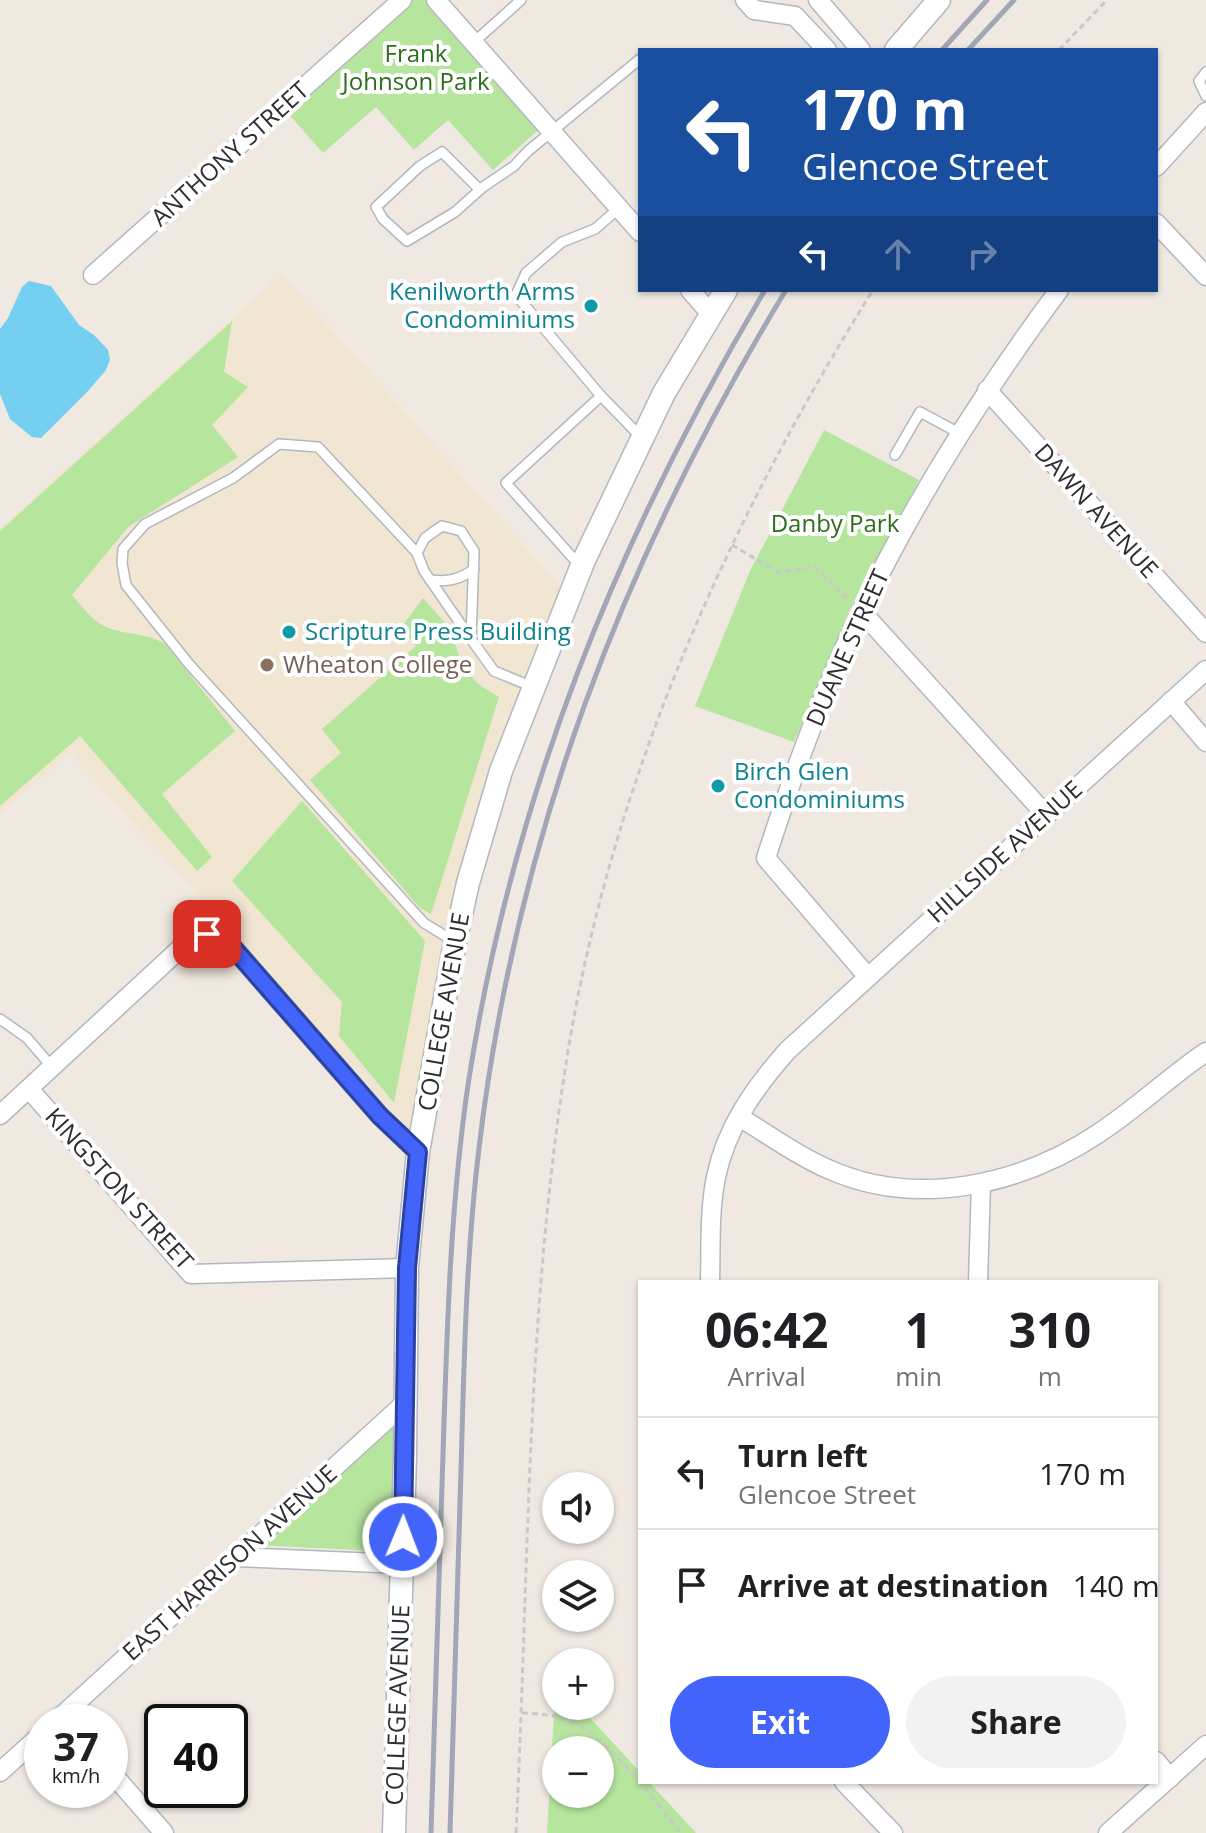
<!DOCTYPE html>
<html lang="en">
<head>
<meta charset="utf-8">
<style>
	body { margin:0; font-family:"Open Sans",sans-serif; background:#f2f2f2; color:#202124; height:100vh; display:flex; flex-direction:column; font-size:30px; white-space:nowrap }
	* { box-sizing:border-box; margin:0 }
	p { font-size:26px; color:#757577 }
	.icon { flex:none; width:44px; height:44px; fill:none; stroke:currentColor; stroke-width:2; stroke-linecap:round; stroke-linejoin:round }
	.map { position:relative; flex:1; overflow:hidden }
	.sheet { position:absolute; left:638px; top:1280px; width:520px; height:504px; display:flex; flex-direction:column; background:#fff; border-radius:0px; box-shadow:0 2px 6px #0004 }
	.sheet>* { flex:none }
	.top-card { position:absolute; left:638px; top:48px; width:520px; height:244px; border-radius:0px; box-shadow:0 2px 6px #0004; background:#1a4fa0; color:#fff; overflow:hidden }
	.controls { position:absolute; left:542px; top:1472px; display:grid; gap:16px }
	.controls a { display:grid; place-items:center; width:72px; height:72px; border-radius:50%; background:#fff; box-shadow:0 2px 6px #0004; font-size:40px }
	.speed { position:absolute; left:24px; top:1704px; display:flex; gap:16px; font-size:40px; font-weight:700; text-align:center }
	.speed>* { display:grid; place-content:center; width:104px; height:104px; border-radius:50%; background:#fff; box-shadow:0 2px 6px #0004; line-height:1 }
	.speed small { font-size:20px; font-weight:400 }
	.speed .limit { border:4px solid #111; border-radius:12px; background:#fff; color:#111 }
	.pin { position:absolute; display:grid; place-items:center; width:68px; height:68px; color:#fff; margin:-34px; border-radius:16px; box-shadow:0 4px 12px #0006 }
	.me { position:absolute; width:88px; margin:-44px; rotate:1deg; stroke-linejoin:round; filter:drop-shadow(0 0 6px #0008) }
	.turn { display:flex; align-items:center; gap:28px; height:168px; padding:0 32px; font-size:36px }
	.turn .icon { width:104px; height:104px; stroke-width:2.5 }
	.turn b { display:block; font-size:56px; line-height:68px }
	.lanes { display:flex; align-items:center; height:76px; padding:0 32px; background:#0003; justify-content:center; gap:40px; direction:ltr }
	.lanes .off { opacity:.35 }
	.eta { display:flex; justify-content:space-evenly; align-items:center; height:136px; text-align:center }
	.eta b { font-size:48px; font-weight:700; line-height:56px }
	.button { display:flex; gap:16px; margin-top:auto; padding:16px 32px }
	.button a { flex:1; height:92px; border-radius:48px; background:#4264fb; color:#fff; font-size:32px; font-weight:700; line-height:92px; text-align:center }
	.button a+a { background:#f2f2f2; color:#202124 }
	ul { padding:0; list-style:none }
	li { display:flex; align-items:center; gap:24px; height:112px; padding:0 32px; border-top:2px solid #e0e0e0 }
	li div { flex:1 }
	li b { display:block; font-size:30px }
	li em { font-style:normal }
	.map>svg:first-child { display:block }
</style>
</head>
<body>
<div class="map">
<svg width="1206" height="1833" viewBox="0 0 1206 1833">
	<rect width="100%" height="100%" fill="#efe9e1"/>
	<!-- education -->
	<polygon fill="#f0e6d1" points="282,274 564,591 504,739 413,1135 70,752 0,813 0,528"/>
	<!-- green -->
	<g fill="#b6e59e" fill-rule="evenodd">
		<polygon points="409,0 430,0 542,127 493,170 448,120 414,150 376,107 323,153 285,110"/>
		<path d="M232 321 224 372 248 387 212 425 238 457 128 527 72 595C80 604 89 616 99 623 118 636 145 631 165 644L235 731 162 794 212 857 197 871 80 736 0 806V531Z"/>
		<polygon points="824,430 919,480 850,609 794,742 695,706 750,571"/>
		<polygon points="423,598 451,630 462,666 478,684 499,697 431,914 420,908 310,780 341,753 322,729 416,646 401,628"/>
		<polygon points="302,801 425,941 394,1103 339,1036 342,1002 232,881"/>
		<polygon points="401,1413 397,1552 256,1545"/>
		<path d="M556 1680V1706H579L640 1772V1782H649L696 1833H547ZM556 1750H600V1794H556Z"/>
	</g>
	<!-- water -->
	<polygon fill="#75cff0" points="29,281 51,286 79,325 94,335 108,350 110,360 106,370 88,391 41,438 32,437 10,419 0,394 0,329 8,318 22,287"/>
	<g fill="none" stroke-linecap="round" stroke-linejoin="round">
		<defs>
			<g id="service">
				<polyline points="473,43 521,0"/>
				<polyline points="1206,72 1199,81 1206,96"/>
				<polyline points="480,190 442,152 420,166 376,207 383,219 407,241 455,212 483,187 514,166 528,151 640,59"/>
				<polyline points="601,396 640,436"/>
				<polyline points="895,455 920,412 959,433"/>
				<polyline points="417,553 424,571 471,639"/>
				<polyline points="581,567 506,483 601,396 516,295 526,273 562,242 595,229 618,209"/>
				<path d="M430 580C448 582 459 580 474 569"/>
				<polyline points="455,942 424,923 189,664 126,585 122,563 123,549 145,524 233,478 279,444 318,447 417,553 425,538 442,526 461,531 474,551 471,639 494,671 533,687"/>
				<polyline points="0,1019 27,1038 52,1067"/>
			</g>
			<g id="minor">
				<polyline points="436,0 640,232"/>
				<polyline points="745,0 754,10 795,16 827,50"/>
				<polyline points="818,0 861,50"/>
				<polyline points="1156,167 1206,112"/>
				<polyline points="1156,223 1206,276"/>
				<polyline points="93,275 402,0"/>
				<polyline points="690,290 711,314"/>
				<polyline points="987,390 1206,633"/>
				<polyline points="861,611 1046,815"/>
				<polyline points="1171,701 1206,742"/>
				<path d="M868 977 766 858C793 774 823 690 862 610 917 496 984 391 1059 290"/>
				<polyline points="29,1089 191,1274 407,1268"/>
				<polyline points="0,1115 183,946 207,934 228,942 380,1116 418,1152"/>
				<path d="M739 1117C768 1134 797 1156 828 1169 917 1209 1021 1185 1099 1133 1137 1108 1169 1077 1206 1052"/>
				<path d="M710 1282C711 1248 709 1211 716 1177 726 1128 755 1087 788 1050L1206 670"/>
				<polyline points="978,1282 981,1184"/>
				<polyline points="236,1557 402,1564"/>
				<polyline points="55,1722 405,1403"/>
				<polyline points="1156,1761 1170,1778"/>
				<polyline points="110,1771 164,1833"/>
				<polyline points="0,1772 42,1734"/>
				<polyline points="844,1782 893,1833"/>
				<polyline points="1108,1833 1206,1745"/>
			</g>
			<g id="tertiary">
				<polyline points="896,50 939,0"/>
				<polyline points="394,1833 405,1456 407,1268 418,1152 455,942 468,883 501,771 584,560 664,393 726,290"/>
			</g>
		</defs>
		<!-- service casing -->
		<use href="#service" stroke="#b4b7c1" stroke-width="12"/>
		<!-- minor casing -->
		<use href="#minor" stroke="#b4b7c1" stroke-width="21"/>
		<!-- tertiary casing -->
		<use href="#tertiary" stroke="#b4b7c1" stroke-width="25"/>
		<!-- path -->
		<g stroke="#c9c9c9" stroke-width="3" stroke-dasharray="6 4" stroke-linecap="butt">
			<polyline points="1059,50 1107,0"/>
			<polyline points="732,545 778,572 815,567 848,599"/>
			<path d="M522 1713C540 1714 560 1715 577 1724 616 1746 652 1799 681 1833"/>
			<path d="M516 1833C529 1572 526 1310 568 1051 612 781 729 520 873 290"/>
		</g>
		<!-- service -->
		<use href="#service" stroke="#fff" stroke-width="9"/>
		<!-- minor -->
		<use href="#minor" stroke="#fff" stroke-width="18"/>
		<!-- tertiary -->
		<use href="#tertiary" stroke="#fff" stroke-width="22"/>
		<!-- rail -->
		<g stroke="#a3a6b8" stroke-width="5">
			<polyline points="942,50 987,0"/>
			<polyline points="968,50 1014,0"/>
			<path d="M431 1833C435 1707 439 1581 443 1454 447 1331 450 1208 468 1085 512 797 617 539 765 290"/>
			<path d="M450 1833C454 1712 457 1591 461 1470 464 1363 466 1255 479 1148 516 836 624 557 786 290"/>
		</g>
	</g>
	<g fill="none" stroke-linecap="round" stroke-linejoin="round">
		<defs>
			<polyline id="route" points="207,934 215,935 228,942 380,1116 418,1152 407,1268 403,1537"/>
		</defs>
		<!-- route casing -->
		<use href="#route" stroke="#2b41a3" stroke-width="20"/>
		<!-- route -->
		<use href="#route" stroke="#4264fb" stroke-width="14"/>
	</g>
	<!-- markers -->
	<g fill="#0f9aa8" stroke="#fff" stroke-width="3">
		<circle cx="591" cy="306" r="8"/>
		<circle cx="289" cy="632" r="8"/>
		<circle cx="718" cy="786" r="8"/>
	</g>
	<circle fill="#8d6e63" stroke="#fff" stroke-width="3" cx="267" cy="665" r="8"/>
	<g text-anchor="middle" stroke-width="8" stroke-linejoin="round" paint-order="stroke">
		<!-- park labels -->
		<g font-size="24" fill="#2c6e1b" stroke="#fff">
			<text x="416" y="62">Frank<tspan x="416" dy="28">Johnson Park</tspan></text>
			<text x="835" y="532">Danby Park</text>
		</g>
		<!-- street labels -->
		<g font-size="24" fill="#2e2e2e" stroke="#fff">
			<text transform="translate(230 154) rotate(-42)" y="8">ANTHONY STREET</text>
			<text transform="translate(1096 511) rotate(48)" y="8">DAWN AVENUE</text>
			<text transform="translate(848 648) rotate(-66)" y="8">DUANE STREET</text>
			<text transform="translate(1005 852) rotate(-42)" y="8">HILLSIDE AVENUE</text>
			<text transform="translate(444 1012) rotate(-80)" y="8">COLLEGE AVENUE</text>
			<text transform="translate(119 1189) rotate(48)" y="8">KINGSTON STREET</text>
			<text transform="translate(230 1563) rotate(-42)" y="8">EAST HARRISON AVENUE</text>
			<text transform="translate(398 1705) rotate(-88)" y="8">COLLEGE AVENUE</text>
		</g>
		<!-- culture labels -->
		<g font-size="24" fill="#0d838f" stroke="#fff" text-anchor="start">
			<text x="575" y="300" text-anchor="end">Kenilworth Arms<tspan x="575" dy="28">Condominiums</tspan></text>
			<text x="305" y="640">Scripture Press Building</text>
			<text x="734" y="780">Birch Glen<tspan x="734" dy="28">Condominiums</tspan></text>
		</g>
		<!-- education labels -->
		<g font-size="24" fill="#785e54" stroke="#fff" text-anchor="start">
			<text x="283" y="673">Wheaton College</text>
		</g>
	</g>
</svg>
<div class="controls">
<a><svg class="icon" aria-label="sound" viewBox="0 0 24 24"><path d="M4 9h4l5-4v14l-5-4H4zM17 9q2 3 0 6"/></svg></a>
<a><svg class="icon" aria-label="layers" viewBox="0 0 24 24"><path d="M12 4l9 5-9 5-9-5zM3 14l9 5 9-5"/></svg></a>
<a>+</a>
<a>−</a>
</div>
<div class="speed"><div>37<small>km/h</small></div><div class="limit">40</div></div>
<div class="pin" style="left:207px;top:934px;background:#d93025"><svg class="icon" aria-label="arrive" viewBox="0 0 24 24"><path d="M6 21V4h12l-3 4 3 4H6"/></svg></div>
<svg class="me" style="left:403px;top:1537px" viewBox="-20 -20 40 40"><circle r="17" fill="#4264fb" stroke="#fff" stroke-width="3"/><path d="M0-11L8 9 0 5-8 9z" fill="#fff"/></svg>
<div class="top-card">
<div class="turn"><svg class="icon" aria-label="left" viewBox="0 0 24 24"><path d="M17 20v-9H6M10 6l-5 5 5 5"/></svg><div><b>170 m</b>Glencoe Street</div></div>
<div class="lanes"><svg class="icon" aria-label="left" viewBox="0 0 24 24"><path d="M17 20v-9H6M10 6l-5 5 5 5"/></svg><svg class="icon off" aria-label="ahead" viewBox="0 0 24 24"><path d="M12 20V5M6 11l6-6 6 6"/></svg><svg class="icon off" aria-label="right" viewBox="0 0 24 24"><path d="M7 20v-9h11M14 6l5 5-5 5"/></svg></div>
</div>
<section class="sheet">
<div class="eta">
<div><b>06:42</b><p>Arrival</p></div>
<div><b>1</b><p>min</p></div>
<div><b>310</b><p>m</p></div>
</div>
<ul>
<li><svg class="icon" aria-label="left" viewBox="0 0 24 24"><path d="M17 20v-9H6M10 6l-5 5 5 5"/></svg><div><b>Turn left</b><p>Glencoe Street</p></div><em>170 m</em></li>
<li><svg class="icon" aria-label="arrive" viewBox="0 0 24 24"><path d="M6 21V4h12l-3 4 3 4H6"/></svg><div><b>Arrive at destination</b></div><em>140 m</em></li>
</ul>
<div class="button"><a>Exit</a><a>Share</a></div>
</section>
</div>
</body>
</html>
